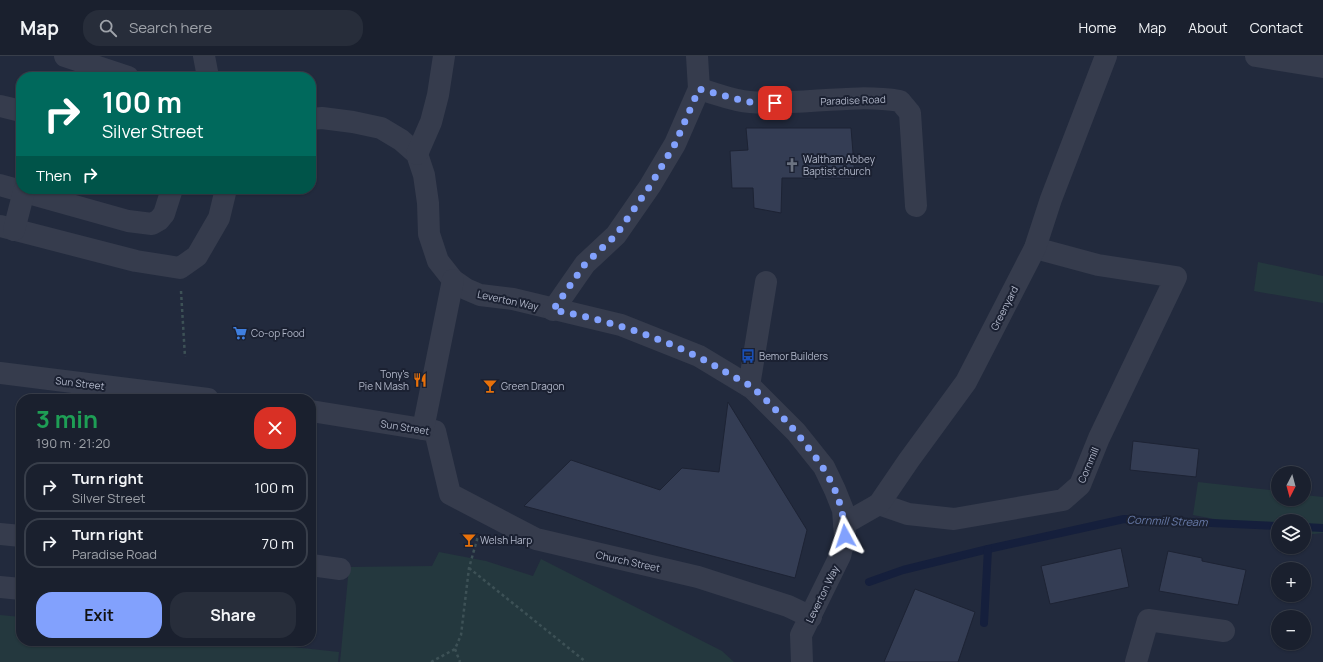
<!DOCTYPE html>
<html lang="en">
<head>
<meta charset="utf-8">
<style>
	body { margin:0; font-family:Manrope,sans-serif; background:#272d3a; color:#f1f3f6; height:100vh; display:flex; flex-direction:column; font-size:15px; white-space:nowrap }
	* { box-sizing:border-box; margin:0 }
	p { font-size:13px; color:#9fa3aa }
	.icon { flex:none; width:22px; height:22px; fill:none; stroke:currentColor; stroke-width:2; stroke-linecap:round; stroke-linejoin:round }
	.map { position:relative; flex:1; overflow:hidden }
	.panel { position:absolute; left:16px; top:338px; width:300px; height:252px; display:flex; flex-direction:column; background:#1a202e; border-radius:16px; box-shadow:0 1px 3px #0004,0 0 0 1px #383e4a }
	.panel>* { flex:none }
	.guide { position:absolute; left:16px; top:16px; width:300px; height:122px; border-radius:16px; box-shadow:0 1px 3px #0004,0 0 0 1px #383e4a; background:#00695c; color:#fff; overflow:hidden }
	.needle { width:26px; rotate:186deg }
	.tools { position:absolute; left:1271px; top:410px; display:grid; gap:8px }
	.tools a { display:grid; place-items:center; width:40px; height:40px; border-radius:50%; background:#1a202e; box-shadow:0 1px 3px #0004,0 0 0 1px #383e4a; font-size:20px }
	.pin { position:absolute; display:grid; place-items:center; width:34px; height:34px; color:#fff; margin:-17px; border-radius:8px; box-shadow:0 2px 6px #0006 }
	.me { position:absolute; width:44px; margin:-22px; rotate:355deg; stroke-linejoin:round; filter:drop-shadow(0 0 3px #0008) }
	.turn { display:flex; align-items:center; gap:14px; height:84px; padding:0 20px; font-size:18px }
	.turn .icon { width:52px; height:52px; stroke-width:2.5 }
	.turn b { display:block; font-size:28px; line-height:34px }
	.then { display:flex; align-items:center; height:38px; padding:0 20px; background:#0003; gap:8px; font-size:15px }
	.round { display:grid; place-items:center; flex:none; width:42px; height:42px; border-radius:16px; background:#272d3a }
	.summary { display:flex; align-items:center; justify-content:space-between; height:68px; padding:0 20px }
	h1 { font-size:24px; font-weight:700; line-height:30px; color:#1e9e55 }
	.primary-button { display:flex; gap:8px; margin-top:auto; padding:8px 20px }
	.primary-button a { flex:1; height:46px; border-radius:16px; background:#82a1fd; color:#111; font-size:16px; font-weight:700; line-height:46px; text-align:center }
	.primary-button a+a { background:#272d3a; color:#f1f3f6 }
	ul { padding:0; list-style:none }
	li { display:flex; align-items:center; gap:12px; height:50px; margin:0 8px 6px; padding:0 12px; border:2px solid #383e4a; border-radius:16px }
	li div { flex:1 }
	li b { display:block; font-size:15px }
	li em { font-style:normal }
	header { display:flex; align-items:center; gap:24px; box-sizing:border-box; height:56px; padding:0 20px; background:#1a202e; border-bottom:1px solid #383e4a }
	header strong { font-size:19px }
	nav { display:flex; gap:22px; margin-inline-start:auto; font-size:14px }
	.search { width:280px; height:36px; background:#272d3a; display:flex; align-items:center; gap:10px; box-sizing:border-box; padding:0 14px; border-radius:16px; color:#9fa3aa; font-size:15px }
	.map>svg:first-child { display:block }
</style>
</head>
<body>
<header>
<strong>Map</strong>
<div class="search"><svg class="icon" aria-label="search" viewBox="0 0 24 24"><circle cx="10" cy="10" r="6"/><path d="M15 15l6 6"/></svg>Search here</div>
<nav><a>Home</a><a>Map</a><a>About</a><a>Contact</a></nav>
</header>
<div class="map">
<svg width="1323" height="606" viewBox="0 0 1323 606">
	<rect width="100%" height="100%" fill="#222a3d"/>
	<!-- green -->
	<g fill="#24383e">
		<polygon points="1258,206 1323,220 1323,247 1254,235"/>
		<polygon points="1198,426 1278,435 1278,443 1304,443 1304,439 1323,441 1323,477 1304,479 1304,465 1278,465 1278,475 1193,459"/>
		<polygon points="439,496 486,505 533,520 541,503 722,595 734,606 340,606 349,511 432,510"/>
		<polygon points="0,559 21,561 21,585 238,585 339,596 338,606 0,606"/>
	</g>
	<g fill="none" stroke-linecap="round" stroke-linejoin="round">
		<!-- stream -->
		<g stroke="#151f3c" stroke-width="8">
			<polyline points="1304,471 1323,472"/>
			<polyline points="869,526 903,514 988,493 1124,463 1278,470"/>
			<polyline points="984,567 988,493"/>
		</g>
	</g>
	<!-- building -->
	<g fill="#343d54" stroke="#1d2334">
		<polygon points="746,72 851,72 855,122 782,122 781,157 754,152 753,132 732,132 730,95 748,94"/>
		<polygon points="728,346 807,474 795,522 524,450 571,404 660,434 682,412 719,416"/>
		<polygon points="1133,385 1199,393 1196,421 1130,414"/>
		<polygon points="1121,492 1129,531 1050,548 1041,510"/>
		<polygon points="1168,495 1202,502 1202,505 1246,514 1238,549 1159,535"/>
		<polygon points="915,533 975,556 958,606 884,606"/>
	</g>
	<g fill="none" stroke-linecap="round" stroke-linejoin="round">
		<!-- path -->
		<g stroke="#3d5156" stroke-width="2.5" stroke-dasharray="3 3" stroke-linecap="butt">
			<polyline points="181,235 185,301"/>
			<polyline points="469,512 586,606"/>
			<polyline points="455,593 460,606"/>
			<polyline points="431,606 455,593 461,579 469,512 478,480"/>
		</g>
		<!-- minor -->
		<g stroke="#363c4d" stroke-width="22">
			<polyline points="65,0 128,21"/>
			<polyline points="204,0 208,21"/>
			<polyline points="1256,0 1323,11"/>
			<path d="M699 33C715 37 733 45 750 46 800 50 851 37 900 45L910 57 916 150"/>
			<polyline points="0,50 21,55"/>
			<polyline points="311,63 322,62 353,66 381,72 401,84 417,98 424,119 428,147 429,178 438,205 453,224 466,233 480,239 513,243 621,269 699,300 752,332 796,376 824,411 835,434 843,454 845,480 840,500 801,579 802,606"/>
			<polyline points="417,98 431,66 438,39 444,0"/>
			<polyline points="0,129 128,165 152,168 159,164 164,158 172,133"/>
			<polyline points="0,170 136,205 180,212 197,200 219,162 226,133"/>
			<polyline points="14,174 24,135"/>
			<polyline points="553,254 585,208 616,179 650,130 675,88 699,33 697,0"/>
			<polyline points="0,317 208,343"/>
			<polyline points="749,330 766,226"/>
			<polyline points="311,355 435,375 450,438 536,483 698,521 788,550 811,561"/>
			<polyline points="423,373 453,224"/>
			<polyline points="879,448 908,458 954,463 1063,444 1080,429 1099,382 1176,221 1098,209 1035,192"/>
			<polyline points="844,468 879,448 909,404 966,326 1035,192 1051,143 1106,0"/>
			<polyline points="0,478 21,480"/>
			<polyline points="311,509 340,513"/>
			<polyline points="0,531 21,533"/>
			<polyline points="1136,606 1148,564 1224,575"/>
		</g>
	</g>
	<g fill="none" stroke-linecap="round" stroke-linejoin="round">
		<!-- route -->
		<path stroke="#82a1fd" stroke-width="7" stroke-dasharray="0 12.6" d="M775 47 748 46 699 33 675 88 650 130 616 179 585 208 553 254C613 265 671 284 724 315 733 321 744 325 753 332 772 349 791 369 807 390 830 419 843 442 845 480"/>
	</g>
	<!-- icons -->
	<defs>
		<symbol id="church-bare" viewBox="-9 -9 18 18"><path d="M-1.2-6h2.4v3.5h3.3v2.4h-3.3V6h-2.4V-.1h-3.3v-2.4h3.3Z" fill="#6b7280" stroke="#1b2132" stroke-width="2.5" paint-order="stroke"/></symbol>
		<symbol id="supermarket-bare" viewBox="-9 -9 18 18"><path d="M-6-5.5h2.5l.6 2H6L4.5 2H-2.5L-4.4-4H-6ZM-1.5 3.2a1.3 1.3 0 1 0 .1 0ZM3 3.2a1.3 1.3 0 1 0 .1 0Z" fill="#3f7fe0" stroke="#1b2132" stroke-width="2.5" paint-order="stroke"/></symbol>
		<symbol id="bus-bare" viewBox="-9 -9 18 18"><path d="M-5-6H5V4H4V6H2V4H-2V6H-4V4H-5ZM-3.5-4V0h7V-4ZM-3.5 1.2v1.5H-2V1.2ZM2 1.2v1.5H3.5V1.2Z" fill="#1a4fb4" stroke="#1b2132" stroke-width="2.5" paint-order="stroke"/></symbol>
		<symbol id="restaurant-bare" viewBox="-9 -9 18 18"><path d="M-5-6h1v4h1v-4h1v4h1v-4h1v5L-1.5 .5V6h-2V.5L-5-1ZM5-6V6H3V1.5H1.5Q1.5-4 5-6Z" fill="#e8710a" stroke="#1b2132" stroke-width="2.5" paint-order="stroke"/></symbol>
		<symbol id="bar-bare" viewBox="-9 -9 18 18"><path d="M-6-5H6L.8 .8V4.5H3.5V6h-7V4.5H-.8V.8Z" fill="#e8710a" stroke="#1b2132" stroke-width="2.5" paint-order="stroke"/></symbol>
	</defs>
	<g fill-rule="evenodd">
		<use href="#church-bare" x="782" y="99" width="20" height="20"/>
		<use href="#supermarket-bare" x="230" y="267" width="20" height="20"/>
		<use href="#bus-bare" x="738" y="290" width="20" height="20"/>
		<use href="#restaurant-bare" x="410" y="314" width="20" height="20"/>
		<use href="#bar-bare" x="480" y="320" width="20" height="20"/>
		<use href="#bar-bare" x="459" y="474" width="20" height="20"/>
	</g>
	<g text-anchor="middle" stroke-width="4" stroke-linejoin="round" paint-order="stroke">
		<!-- street labels -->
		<g font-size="10" fill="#b1b7c9" stroke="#1b2132">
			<text transform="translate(853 44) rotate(-2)" y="4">Paradise Road</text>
			<text transform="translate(508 244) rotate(12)" y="4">Leverton Way</text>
			<text transform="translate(1004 252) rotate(-63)" y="4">Greenyard</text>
			<text transform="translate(80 327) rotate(7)" y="4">Sun Street</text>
			<text transform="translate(405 371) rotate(9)" y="4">Sun Street</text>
			<text transform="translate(1088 409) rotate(-67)" y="4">Cornmill</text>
			<text transform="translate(628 505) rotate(12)" y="4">Church Street</text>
			<text transform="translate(822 538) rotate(-64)" y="4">Leverton Way</text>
		</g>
		<!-- poi labels -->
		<g font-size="10" fill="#b1b7c9" stroke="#1b2132" text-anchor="start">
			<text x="803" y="107">Waltham Abbey<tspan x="803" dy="12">Baptist church</tspan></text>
			<text x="251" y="281">Co-op Food</text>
			<text x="759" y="304">Bemor Builders</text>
			<text x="409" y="322" text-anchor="end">Tony's<tspan x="409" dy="12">Pie N Mash</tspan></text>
			<text x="501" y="334">Green Dragon</text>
			<text x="480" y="488">Welsh Harp</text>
		</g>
		<!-- water labels -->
		<g font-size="11" font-style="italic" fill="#697caa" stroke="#1b2132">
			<text transform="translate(1167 465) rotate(2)" y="4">Cornmill Stream</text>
		</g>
	</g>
</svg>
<div class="tools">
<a><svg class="needle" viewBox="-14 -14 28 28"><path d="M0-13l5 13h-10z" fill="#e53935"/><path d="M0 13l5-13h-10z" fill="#9fa3aa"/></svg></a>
<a><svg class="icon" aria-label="layers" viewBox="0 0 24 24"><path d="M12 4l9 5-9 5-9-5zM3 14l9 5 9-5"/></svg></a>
<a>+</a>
<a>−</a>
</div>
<div class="pin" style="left:775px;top:47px;background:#d93025"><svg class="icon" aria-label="arrive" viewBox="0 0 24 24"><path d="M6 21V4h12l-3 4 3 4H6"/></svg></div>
<svg class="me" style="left:845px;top:480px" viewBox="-20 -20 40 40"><path d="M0-17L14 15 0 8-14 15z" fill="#82a1fd" stroke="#fff" stroke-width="4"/></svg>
<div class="guide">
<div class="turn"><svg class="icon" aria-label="right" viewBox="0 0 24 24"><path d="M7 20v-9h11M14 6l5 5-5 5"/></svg><div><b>100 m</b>Silver Street</div></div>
<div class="then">Then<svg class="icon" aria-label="right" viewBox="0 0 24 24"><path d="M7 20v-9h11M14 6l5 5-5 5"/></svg></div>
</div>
<section class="panel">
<div class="summary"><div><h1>3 min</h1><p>190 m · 21:20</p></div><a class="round" style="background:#d93025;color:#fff"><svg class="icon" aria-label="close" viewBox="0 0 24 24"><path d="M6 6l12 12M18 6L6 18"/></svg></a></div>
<ul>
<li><svg class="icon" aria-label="right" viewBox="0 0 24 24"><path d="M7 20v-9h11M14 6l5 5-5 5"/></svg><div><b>Turn right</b><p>Silver Street</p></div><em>100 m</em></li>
<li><svg class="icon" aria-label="right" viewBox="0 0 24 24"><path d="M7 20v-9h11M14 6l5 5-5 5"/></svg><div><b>Turn right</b><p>Paradise Road</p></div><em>70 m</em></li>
</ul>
<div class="primary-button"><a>Exit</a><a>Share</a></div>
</section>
</div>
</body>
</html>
